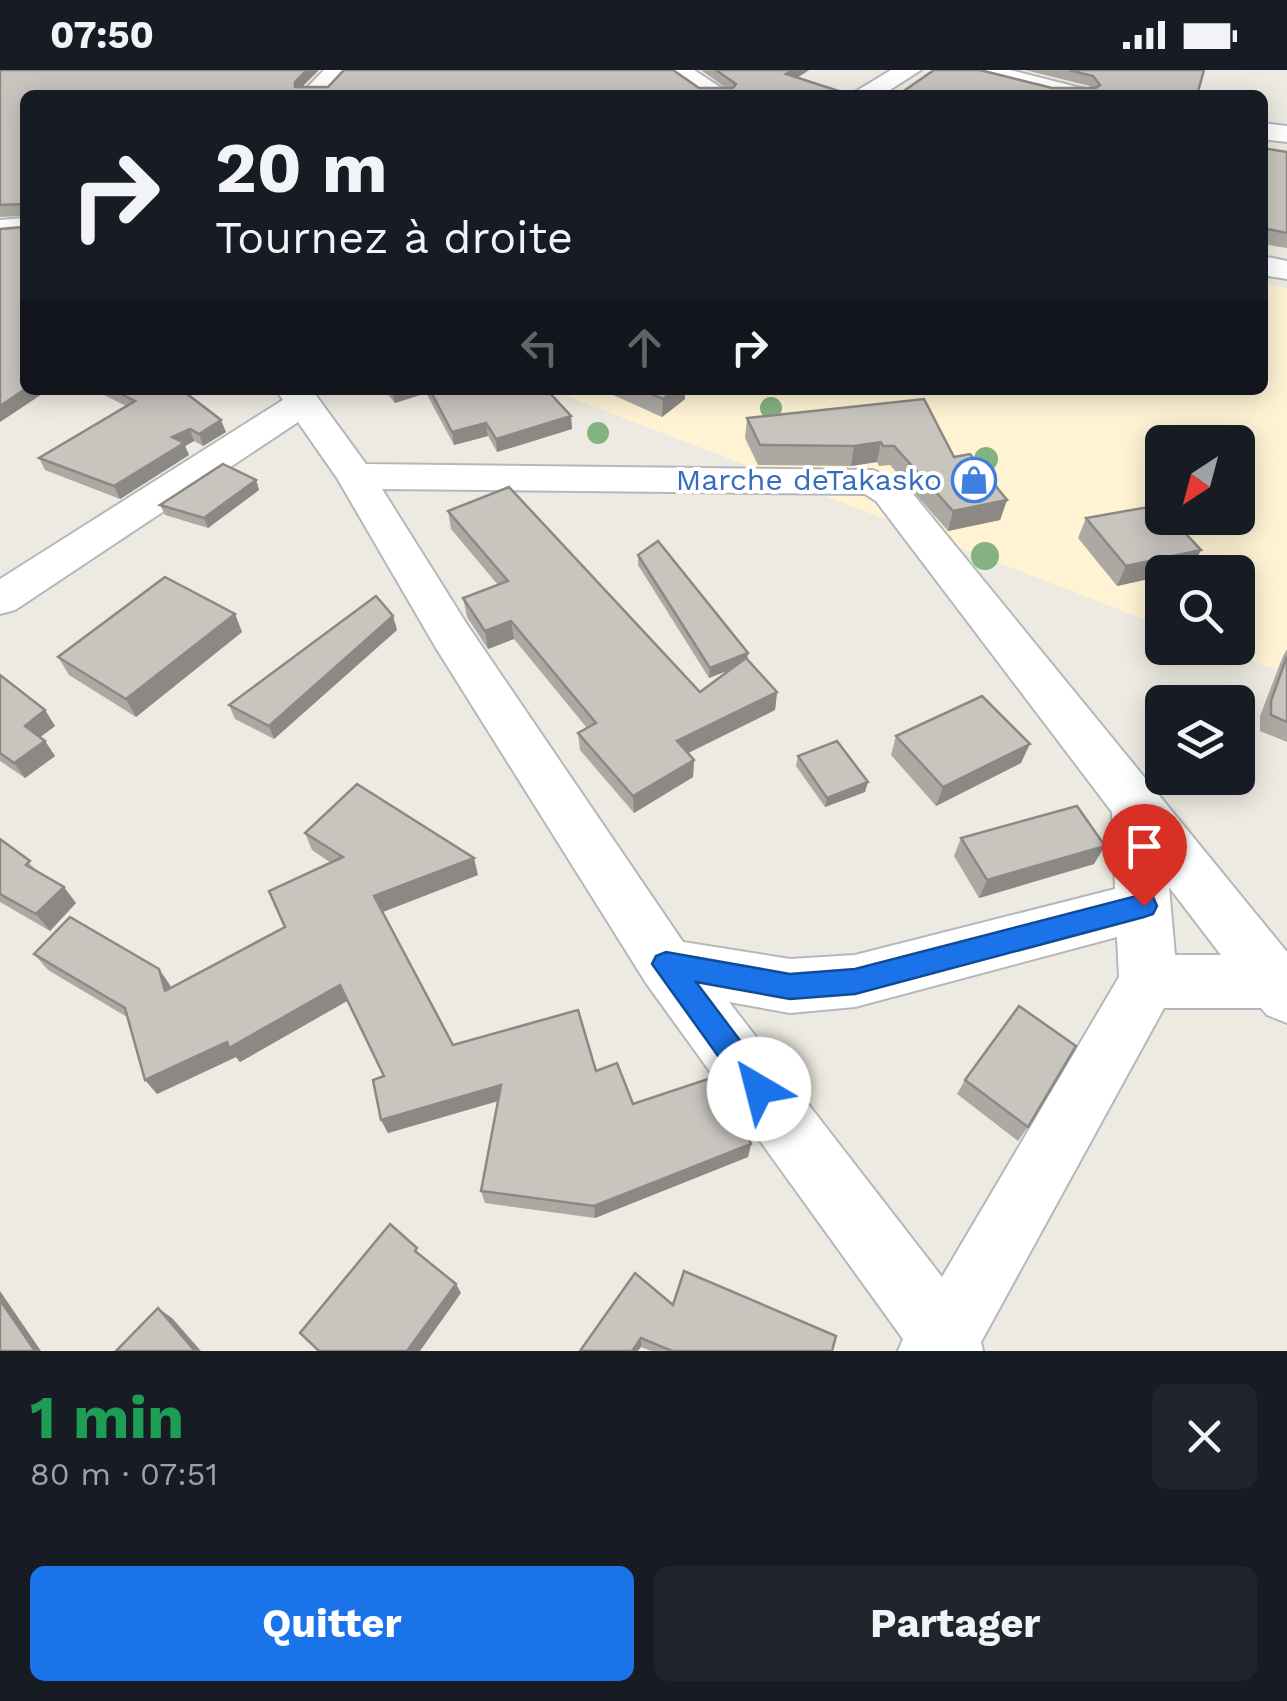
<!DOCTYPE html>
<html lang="fr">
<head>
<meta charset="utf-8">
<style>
	body { margin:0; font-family:"Work Sans",sans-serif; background:#20242c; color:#f1f3f6; height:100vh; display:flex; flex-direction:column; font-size:38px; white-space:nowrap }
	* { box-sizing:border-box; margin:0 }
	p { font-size:32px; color:#9ea1a6 }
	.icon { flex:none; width:55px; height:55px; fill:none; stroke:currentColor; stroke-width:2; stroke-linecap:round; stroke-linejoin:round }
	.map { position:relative; height:1281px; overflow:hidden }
	.side { display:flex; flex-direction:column; background:#171b24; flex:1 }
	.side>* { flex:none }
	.top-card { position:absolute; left:20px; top:20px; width:1248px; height:305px; border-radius:15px; box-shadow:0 5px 25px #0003; background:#171b24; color:#f1f3f6; overflow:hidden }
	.needle { width:65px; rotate:216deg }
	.tools { position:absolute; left:1145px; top:355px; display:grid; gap:20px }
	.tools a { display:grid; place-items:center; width:110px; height:110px; border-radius:15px; background:#171b24; box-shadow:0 5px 25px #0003; font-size:50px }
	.pin { position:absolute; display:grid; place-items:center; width:85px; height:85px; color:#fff; margin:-102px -42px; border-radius:50% 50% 50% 0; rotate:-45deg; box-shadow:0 0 10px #0007 }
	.pin .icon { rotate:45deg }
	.me { position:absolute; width:110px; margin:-55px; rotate:323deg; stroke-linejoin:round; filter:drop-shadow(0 0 8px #0008) }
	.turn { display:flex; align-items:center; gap:35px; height:210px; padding:0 30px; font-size:45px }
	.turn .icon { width:130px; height:130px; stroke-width:2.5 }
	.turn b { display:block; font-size:70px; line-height:85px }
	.lanes { display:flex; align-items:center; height:95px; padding:0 30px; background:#0003; justify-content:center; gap:50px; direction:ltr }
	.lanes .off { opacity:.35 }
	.round { display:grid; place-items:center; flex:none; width:105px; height:105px; border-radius:15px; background:#20242c }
	.head { display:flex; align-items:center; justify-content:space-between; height:170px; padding:0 30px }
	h1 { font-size:60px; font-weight:700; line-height:75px; color:#1e9e55 }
	.cta { display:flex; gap:20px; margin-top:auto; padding:20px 30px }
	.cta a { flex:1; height:115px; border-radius:15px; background:#1a73e8; color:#fff; font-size:40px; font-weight:700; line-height:115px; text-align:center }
	.cta a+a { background:#20242c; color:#f1f3f6 }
	.status { display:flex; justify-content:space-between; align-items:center; height:70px; padding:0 50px; background:#171b24; direction:ltr }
	.status svg { height:28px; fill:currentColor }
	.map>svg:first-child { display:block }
</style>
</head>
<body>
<div class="status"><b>07:50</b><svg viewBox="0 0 49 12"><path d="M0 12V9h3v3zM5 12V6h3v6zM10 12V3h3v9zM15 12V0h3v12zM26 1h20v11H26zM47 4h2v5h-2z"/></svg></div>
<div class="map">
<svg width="1287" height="1281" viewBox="0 0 1287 1281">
	<rect width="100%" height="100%" fill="#edeae1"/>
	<!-- commercial -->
	<path fill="#fff3d4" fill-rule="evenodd" d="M1263 213 1287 218V604L1219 578H1238V502H1162V556L551 320H1262ZM1162 372H1238V448H1162Z"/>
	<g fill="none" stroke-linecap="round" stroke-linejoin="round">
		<defs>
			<g id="minor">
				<polygon points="324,0 350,0 327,25 300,25"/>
				<polygon points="664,0 694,0 732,25 701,25"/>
				<polygon points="891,0 921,0 882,25 850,25"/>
				<polygon points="969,0 1010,0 1089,20 1093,25 1050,25 972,5"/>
				<polygon points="1262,53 1287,56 1287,72 1262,69"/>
				<polygon points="25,148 25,166 0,168 0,150"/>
				<polygon points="1262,186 1287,191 1287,209 1262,205"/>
				<path d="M276 320H312L366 394 873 400 904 413 1287 882V953L1267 945 1261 938H1164L981 1272 983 1281H898L903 1269 646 913 436 578 337 408 298 352 15 540 0 544V509L283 330ZM382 419 865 424 876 431 1112 742 1115 819 855 885 790 889 683 872 468 556ZM1169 817 1221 885H1175ZM1117 867 1119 907 942 1207 729 932 790 943 855 937Z"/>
			</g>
		</defs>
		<!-- minor casing -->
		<use href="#minor" stroke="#b4b8bc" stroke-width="4"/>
		<!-- minor -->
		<use href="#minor" fill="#fff" fill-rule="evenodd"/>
	</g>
	<!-- trees -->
	<g fill="#84b280">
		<circle cx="771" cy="338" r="11"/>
		<circle cx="598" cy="363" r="11"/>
		<circle cx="986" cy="389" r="12"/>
		<circle cx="985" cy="486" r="14"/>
	</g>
	<!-- wall -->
	<g fill="#aca9a3">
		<polygon points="0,0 302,17 726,18 701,0 809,0 797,8 851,25 25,25 25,320 48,320 0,352 0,159 23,157 23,146 0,147"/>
		<polygon points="1025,0 1204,0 1197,25 1052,18 1091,18 1090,16"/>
		<polygon points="1262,78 1287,82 1287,178 1262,174"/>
		<polygon points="94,320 192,320 185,322 226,362 203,376 194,371 185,376 189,385 120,429 45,400 39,388 126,336"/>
		<polygon points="384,320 547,320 571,346 572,359 497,382 488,366 454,375 426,323 395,333"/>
		<polygon points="602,320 685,320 685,329 662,347"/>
		<polygon points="747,348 954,387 1007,430 1000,450 948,461 890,395 879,396 877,392 851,396 758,395 745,368"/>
		<polygon points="256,410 259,420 208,458 165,445 160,435"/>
		<polygon points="448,441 700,622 731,599 709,608 638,495 638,485 747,589 777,622 775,640 688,683 694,690 693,707 634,743 580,680 578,663 587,658 514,569 488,579 467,547 463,528 498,515 451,459"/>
		<polygon points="1086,448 1191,500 1179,502 1162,502 1162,506 1117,516 1078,468"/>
		<polygon points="235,544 242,562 136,647 69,605 58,587"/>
		<polygon points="393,546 397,560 274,669 235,649 229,635"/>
		<polygon points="1287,579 1287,672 1260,661 1260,646 1283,586"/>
		<polygon points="0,605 45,640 55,656 40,667 45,671 55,686 25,708 0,691"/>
		<polygon points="896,666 1021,693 936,736 891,685"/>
		<polygon points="798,686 865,722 825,737 796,696"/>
		<polygon points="305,763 478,805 383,842 453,975 596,1001 633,1034 751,1074 748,1087 595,1148 485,1133 481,1121 498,1031 388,1063 381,1050 384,1006 347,931 240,992 236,987 157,1024 127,947 48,900 34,884 159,899 171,918 285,857 331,793 312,780"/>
		<polygon points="961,768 1094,794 979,828 954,786"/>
		<polygon points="0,769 76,833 50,861 0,832"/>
		<polygon points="965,1010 1028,1057 1018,1071 957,1024"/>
		<polygon points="673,1235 832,1281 651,1281 641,1277 580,1281"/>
	</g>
	<!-- shaded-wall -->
	<g fill="#8c8985">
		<polygon points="307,0 319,0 297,22 297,25 295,12"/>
		<polygon points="793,0 809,0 785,15 786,4"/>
		<polygon points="25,320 48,320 0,352 0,336"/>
		<polygon points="395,320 426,320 426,323 395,333 392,321"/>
		<polygon points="674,320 685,320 685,329 662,347 663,329"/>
		<polygon points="571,346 572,359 497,382 496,369"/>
		<polygon points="221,350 226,362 203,376 199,364"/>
		<polygon points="486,353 488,366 454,375 452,362"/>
		<polygon points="190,359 194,371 185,376 189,385 120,429 114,416 172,367"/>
		<polygon points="881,372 877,392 851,396 854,376"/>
		<polygon points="256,410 259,420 208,458 204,448"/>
		<polygon points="1007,430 1000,450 948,461 953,441"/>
		<polygon points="1201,480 1191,500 1179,502 1162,502 1162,506 1117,516 1126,496"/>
		<polygon points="235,544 242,562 136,647 126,629"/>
		<polygon points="393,546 397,560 274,669 269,656"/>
		<polygon points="511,551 514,569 488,579 485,561"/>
		<polygon points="748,583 747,593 709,608 710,598"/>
		<polygon points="777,622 775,640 676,689 677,671"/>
		<polygon points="45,640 55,656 35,671 25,656"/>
		<polygon points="45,671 55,686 25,708 14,693"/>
		<polygon points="1030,674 1021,693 936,736 943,717"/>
		<polygon points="694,690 693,707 634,743 633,726"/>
		<polygon points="868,712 865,722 825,737 827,728"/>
		<polygon points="1105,776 1094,794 979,828 987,810"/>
		<polygon points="474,788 478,805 380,843 374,826"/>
		<polygon points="64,817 76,833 50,861 36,844"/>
		<polygon points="159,899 170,915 176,936 165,921"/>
		<polygon points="340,915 347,931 240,992 236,987 157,1024 145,1010"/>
		<polygon points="501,1015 505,1029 388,1063 381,1050"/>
		<polygon points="751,1074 748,1087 595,1148 594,1136"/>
		<polygon points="456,1214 461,1223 420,1281 407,1281"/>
		<polygon points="0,1221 41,1281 35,1281 0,1230"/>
		<polygon points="158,1238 172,1248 201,1281 195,1281"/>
		<polygon points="641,1268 641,1277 638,1281 632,1281"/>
	</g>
	<!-- building -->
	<g fill="#c8c4be" stroke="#8c8985" stroke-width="2.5">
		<polygon points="0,0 307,0 295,12 295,17 328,17 344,0 673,0 699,18 733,18 736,14 716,0 793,0 786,4 851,25 25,25 25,221 24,222 25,222 25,319 0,336 0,159 23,157 23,134 0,135"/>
		<polygon points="934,0 980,0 1052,18 1096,18 1100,15 1093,6 1069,0 1204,0 1197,25 898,25"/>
		<polygon points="1262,78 1287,82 1287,163 1262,158"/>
		<polygon points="113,320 182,320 221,350 199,364 190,359 172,367 184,373 114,416 39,388 135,331"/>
		<polygon points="430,320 547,320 571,346 496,369 486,353 452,362"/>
		<polygon points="642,320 674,320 663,329"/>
		<polygon points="924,329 954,387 970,384 1007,430 953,441 894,376 883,376 881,372 854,376 760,375 747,348"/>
		<polygon points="223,394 256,410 204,448 160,435"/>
		<polygon points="509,417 700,622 746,588 777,622 677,671 694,690 633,726 578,663 596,653 511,551 485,561 463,528 508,511 448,441"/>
		<polygon points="1160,435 1162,438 1162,448 1171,448 1201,480 1126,496 1086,448"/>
		<polygon points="658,471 748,583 710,598 638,485"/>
		<polygon points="165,507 235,544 126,629 58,587"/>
		<polygon points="376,526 393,546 269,656 229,635"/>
		<polygon points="1287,586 1287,652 1271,645 1271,631"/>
		<polygon points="0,605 45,640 25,656 45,671 14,693 0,683"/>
		<polygon points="982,626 1030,674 943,717 896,666"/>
		<polygon points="837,671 868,712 827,728 798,686"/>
		<polygon points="357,714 474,788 374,826 453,975 578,940 596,1001 617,993 633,1034 720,1005 751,1074 594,1136 481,1121 501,1015 381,1050 373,1010 384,1006 340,915 229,978 227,972 145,1010 125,938 34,884 70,847 159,899 165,921 285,857 269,821 343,787 305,763"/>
		<polygon points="1077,736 1105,776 987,810 961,768"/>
		<polygon points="0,769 30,791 26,795 64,817 36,844 0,824"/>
		<polygon points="1019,936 1076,976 1028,1057 965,1010"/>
		<polygon points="390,1154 417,1178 415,1181 456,1214 407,1281 319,1281 300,1263"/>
		<polygon points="684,1201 836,1266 832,1281 672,1281 641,1268 632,1281 580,1281 635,1203 673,1235"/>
		<polygon points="0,1230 35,1281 0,1281"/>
		<polygon points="158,1238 195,1281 116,1281"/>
	</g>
	<!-- route -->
	<polygon fill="#1a73e8" stroke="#114b97" stroke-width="2.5" points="1144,824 1153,827 1157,836 1153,844 1144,847 855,924 790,929 696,912 769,1009 774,1019 769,1029 759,1033 749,1029 652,894 656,886 666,882 790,904 855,899"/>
	<!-- icons -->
	<defs>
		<symbol id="shop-ring" viewBox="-11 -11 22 22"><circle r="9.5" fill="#fff" stroke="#3f7fe0" stroke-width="1.5"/><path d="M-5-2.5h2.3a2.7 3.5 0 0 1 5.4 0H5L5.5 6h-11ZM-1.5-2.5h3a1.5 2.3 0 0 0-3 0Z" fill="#3f7fe0"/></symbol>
	</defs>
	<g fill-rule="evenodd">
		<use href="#shop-ring" x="949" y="385" width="50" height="50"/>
	</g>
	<g text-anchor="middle" stroke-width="8" stroke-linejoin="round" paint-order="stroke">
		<!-- shop labels -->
		<g font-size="30" fill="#366cbe" stroke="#fff" text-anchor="end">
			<text x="942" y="420">Marche deTakasko</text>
		</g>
	</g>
</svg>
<div class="tools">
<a><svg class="needle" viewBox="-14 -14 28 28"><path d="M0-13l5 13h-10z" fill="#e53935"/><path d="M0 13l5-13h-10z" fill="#9ea1a6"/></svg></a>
<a><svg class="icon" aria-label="search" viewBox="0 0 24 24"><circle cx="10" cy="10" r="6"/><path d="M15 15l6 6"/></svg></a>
<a><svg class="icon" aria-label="layers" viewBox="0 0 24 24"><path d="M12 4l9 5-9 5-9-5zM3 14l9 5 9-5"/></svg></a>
</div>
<div class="pin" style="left:1144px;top:836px;background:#d93025"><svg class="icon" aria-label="arrive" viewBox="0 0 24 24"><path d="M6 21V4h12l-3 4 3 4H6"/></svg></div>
<svg class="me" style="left:759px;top:1019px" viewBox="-20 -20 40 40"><circle r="19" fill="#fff"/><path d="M0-13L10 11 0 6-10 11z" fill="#1a73e8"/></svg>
<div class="top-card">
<div class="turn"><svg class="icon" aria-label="right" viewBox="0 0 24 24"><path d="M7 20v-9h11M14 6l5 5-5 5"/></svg><div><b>20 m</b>Tournez à droite</div></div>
<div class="lanes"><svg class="icon off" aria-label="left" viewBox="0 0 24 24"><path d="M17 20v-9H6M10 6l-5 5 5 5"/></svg><svg class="icon off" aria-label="ahead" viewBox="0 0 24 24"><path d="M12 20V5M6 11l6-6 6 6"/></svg><svg class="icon" aria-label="right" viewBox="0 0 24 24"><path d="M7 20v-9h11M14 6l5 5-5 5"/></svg></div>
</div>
</div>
<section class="side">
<div class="head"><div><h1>1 min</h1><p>80 m · 07:51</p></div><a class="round"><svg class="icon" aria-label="close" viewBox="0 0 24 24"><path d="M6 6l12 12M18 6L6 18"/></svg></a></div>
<div class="cta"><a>Quitter</a><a>Partager</a></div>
</section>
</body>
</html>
